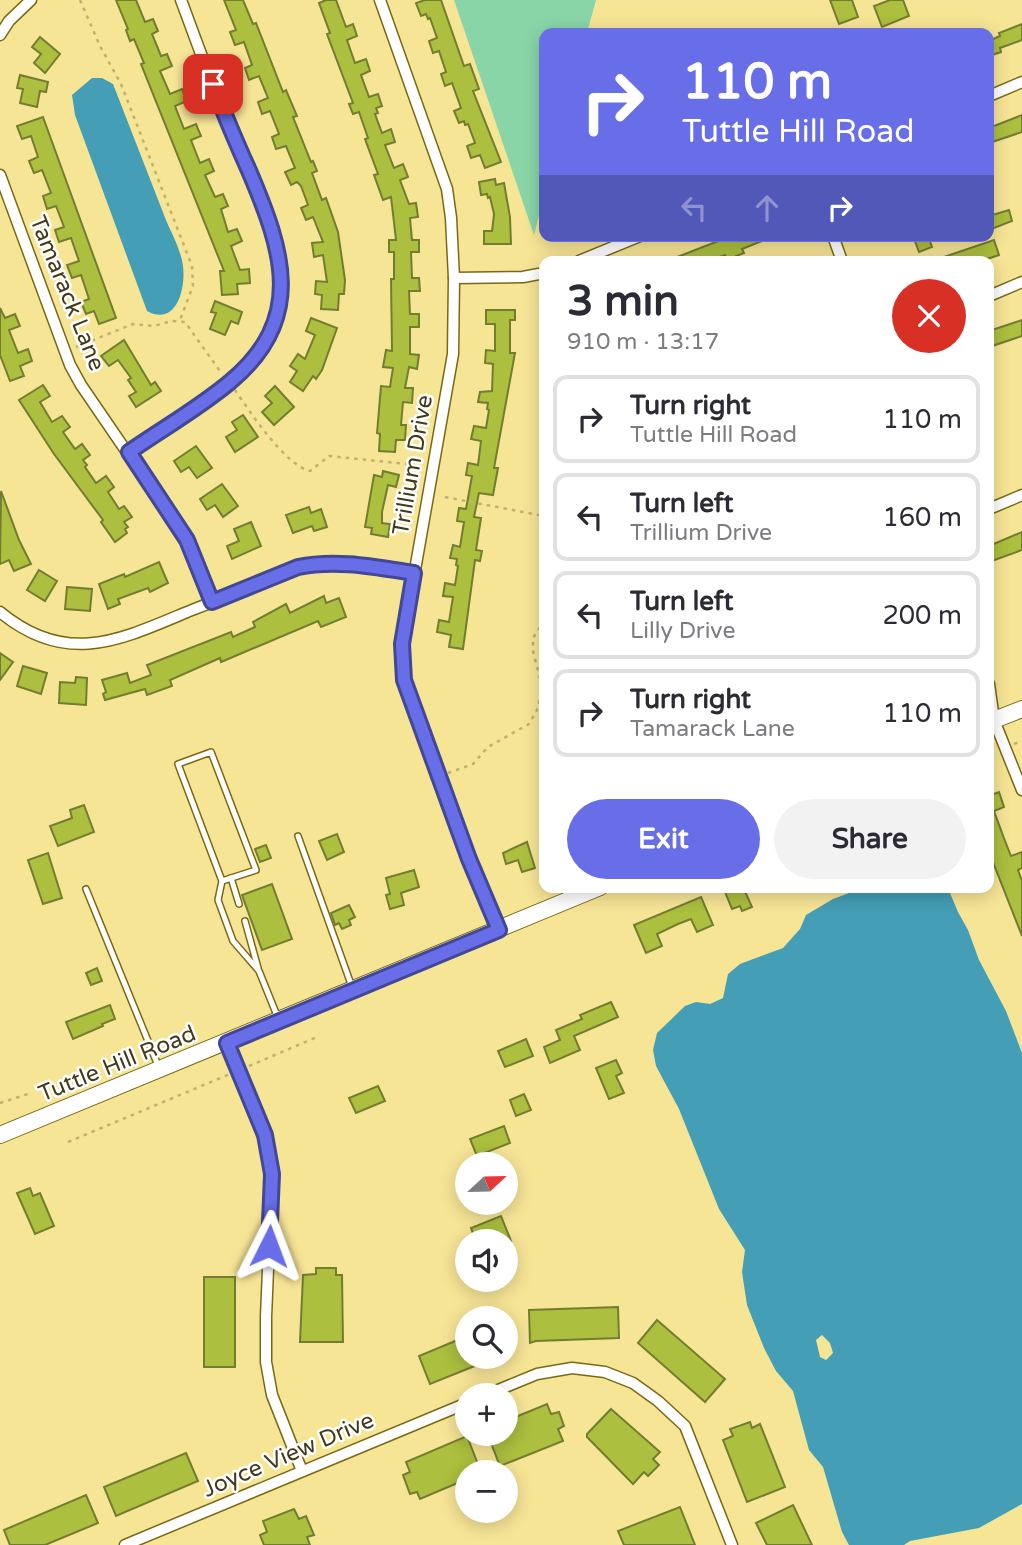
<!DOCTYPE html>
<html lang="en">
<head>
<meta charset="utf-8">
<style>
	body { margin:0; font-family:"Varela Round",sans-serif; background:#f2f2f3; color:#2b2b33; height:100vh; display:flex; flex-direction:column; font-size:26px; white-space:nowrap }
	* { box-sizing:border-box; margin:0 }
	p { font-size:23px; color:#7c7c81 }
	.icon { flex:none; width:38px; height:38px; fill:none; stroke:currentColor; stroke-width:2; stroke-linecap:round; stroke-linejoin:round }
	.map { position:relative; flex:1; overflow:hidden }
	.side { position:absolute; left:539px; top:256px; width:455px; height:637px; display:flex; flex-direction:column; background:#fff; border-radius:14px; box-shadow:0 4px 18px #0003 }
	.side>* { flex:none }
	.hud { position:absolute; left:539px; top:28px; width:455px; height:214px; border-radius:14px; box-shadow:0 4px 18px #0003; background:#676ee7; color:#fff; overflow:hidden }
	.needle { width:46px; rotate:68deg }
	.buttons { position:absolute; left:455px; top:1152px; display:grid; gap:14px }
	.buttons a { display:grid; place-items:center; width:63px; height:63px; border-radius:50%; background:#fff; box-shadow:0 4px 18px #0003; font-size:35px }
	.pin { position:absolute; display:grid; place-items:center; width:60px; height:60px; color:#fff; margin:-30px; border-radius:14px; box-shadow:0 4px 10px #0006 }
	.me { position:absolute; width:77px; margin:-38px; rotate:3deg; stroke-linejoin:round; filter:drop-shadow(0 0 5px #0008) }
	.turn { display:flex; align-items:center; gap:24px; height:147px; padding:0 28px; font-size:32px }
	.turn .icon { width:91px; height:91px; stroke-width:2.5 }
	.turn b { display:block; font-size:49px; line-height:60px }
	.lanes { display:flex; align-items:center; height:66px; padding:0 28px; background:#0003; justify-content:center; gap:35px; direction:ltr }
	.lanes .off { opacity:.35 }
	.round { display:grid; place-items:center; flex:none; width:74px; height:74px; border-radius:37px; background:#f2f2f3 }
	.overview { display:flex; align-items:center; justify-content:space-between; height:119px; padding:0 28px }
	h1 { font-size:42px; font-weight:700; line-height:52px }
	.button { display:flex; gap:14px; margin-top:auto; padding:14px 28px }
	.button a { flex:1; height:80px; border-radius:42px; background:#676ee7; color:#fff; font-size:28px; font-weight:700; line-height:80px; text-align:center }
	.button a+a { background:#f2f2f3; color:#2b2b33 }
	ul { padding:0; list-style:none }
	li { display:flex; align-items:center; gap:21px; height:88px; margin:0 14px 10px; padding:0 14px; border:4px solid #e1e1e2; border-radius:14px }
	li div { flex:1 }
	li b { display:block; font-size:26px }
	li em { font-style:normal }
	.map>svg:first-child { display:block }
</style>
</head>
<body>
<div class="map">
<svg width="1022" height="1545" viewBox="0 0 1022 1545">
	<rect width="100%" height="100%" fill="#f7e596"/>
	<!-- green -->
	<polygon fill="#89d5a8" points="454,0 596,0 587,33 544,33 544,196 534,235"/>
	<!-- water -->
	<g fill="#449eb5" fill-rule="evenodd">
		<path d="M92 78H102L113 84C130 128 147 171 164 215 170 231 181 249 183 266 186 289 176 327 147 311L75 115 72 95Z"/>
		<path d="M865 887H945L950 893 958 912 968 930 979 960 1006 1011 1022 1053V1504L979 1528 910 1541 904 1545H849L842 1532 823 1467 809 1450 793 1391 776 1371 764 1348 747 1305 742 1272 745 1250 719 1209 679 1109 656 1066 653 1050 657 1033 685 1006 696 1002 710 1004 723 998 728 974 740 964 783 948 800 929 806 915 833 899ZM822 1335 830 1343 833 1353 826 1360 820 1357 816 1340Z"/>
	</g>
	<!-- building -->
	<g fill="#acbf3e" stroke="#727d32" stroke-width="2">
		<polygon points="116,0 136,0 145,22 153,19 158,31 152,34 161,56 167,54 172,66 160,71 170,94 182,89 187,101 175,106 184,129 196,124 201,136 191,140 200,163 209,159 214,171 205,175 215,197 223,194 228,206 221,209 228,232 237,229 242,241 231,246 240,270 249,269 250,283 237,284 238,294 222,295 220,271 224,271 141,64 144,63 134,39 130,41 126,30 128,29"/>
		<polygon points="224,0 243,0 253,24 256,23 283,92 286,90 297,116 293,117 311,162 313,161 317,171 312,173 322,200 326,198 338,232 345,280 344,294 339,294 338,310 321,309 322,295 315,294 316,281 327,282 323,255 314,257 312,243 323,242 313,217 306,220 301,208 308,205 301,186 297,182 291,185 285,172 295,168 286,146 276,149 272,137 279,134 270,111 262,114 258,102 268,98 259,76 249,80 245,68 252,65 244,42 235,45 230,32 236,30"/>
		<polygon points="326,0 336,0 346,27 353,24 357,36 347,40 355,63 366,59 370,71 361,75 369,97 378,94 382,106 376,108 378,113 375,114 382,133 391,129 395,142 385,145 394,168 403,164 408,177 400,180 409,204 416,203 418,217 410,218 412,240 419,240 419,252 411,252 412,278 419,278 420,291 409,291 410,314 419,314 419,327 410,327 410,354 419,355 417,369 409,367 405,388 413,388 412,403 403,402 401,425 406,425 405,440 396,440 395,452 379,451 380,434 377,433 381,386 390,387 393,368 383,367 386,350 392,351 391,279 394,279 394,252 389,252 389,240 396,240 391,197 383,200 374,175 378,174 365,139 368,138 359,112 353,114 349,104 353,103 327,34 330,33 319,3"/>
		<polygon points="425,0 441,0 464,66 470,64 479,89 473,91 501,162 485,168 480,155 471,158 467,146 475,143 468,124 465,125 464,121 459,123 454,111 461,108 452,83 445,86 441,74 446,72 439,51 433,53 429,41 437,38 430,18 428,19 426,14 421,16 416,3"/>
		<polygon points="830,0 852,0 858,17 839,24"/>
		<polygon points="890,0 903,0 909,16 882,27 874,6"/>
		<polygon points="1022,24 1022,40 1000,48 1001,52 989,56 989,41 1000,36 999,33"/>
		<polygon points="40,37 60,54 45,73 34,63 41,54 32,47"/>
		<polygon points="20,75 48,82 46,92 40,91 37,107 20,103 23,89 17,88"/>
		<polygon points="1022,115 1022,132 989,143 989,128"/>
		<polygon points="43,117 116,318 99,324 94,311 86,314 81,302 89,299 81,275 72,278 67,265 79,261 71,238 59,242 55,230 64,227 56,206 47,209 43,196 51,193 42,170 34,173 29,161 38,157 31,136 22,139 17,126"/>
		<polygon points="495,179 496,185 504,183 510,217 511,244 484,244 484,231 492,231 494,214 490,197 488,198 487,194 481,195 479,182"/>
		<polygon points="1009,210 1012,221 989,230 989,216"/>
		<polygon points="731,236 772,237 742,249 744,253 736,256 738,261 727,261 725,255 709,261 667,261"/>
		<polygon points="913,236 928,236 932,247 919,252"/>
		<polygon points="994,240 999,255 981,261 938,261 938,259"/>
		<polygon points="215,301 242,312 238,324 231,321 225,335 210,329 216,313 211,312"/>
		<polygon points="0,308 5,318 15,314 20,326 9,330 18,353 28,349 32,361 20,366 24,376 10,381 0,355"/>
		<polygon points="486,310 515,310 515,320 510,320 510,353 515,353 494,468 498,468 493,495 479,493 474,517 481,518 476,550 482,551 480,561 475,560 463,649 449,647 451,635 437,632 439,620 449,622 453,597 443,596 445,583 455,585 458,566 456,565 457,559 450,558 453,545 460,547 464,522 457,521 459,508 466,509 472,476 466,475 468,463 478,465 481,441 471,439 474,426 486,428 489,410 487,409 488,403 478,402 480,392 492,391 493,364 485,363 486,350 495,351 495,324 486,324"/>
		<polygon points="311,318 337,328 322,370 316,379 313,376 303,391 290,382 297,371 290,366 298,354 305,359 315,335 306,331"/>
		<polygon points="1022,320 1022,336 989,347 989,331"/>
		<polygon points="124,340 151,385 155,382 161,391 136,407 129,396 136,392 128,380 131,378 118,360 109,366 101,356"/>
		<polygon points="43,385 50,396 40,402 52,422 62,416 70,427 63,432 75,449 82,444 90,455 83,460 87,465 85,467 96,483 106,476 114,487 108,492 119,509 124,506 132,517 124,522 128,527 125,529 127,533 115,542 101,522 103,520 54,454 19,400"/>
		<polygon points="275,386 294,407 274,425 262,412 272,403 265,396"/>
		<polygon points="243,415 258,437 235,452 226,437 237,430 232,422"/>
		<polygon points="196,446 212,468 197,478 189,467 181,472 174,461"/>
		<polygon points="383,471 399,475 396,487 388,485 382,512 382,523 390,524 388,537 371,534 372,528 365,527 374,475 382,477"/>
		<polygon points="222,484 238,506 223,517 215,505 207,510 200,499"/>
		<polygon points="1,491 19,540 31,564 14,571 9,560 0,564"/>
		<polygon points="309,507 311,513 321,509 327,527 314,531 312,526 293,533 286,515"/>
		<polygon points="251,522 261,546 232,559 227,546 239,541 234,529"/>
		<polygon points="1022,532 1022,550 989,562 989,546"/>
		<polygon points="159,562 168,583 150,592 148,588 118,599 120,604 108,609 99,584 124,574 125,577"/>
		<polygon points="39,570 57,581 45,601 27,590"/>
		<polygon points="67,587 92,589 90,611 65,609"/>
		<polygon points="324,596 326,603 339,598 346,617 321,627 318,621 221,662 220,658 170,680 172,686 147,695 145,689 105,700 103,694 106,692 102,680 127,673 130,683 151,675 147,665 231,632 233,637 255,627 253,622 286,604 290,613"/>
		<polygon points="0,653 13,662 0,680"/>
		<polygon points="23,666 47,673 41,694 17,686"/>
		<polygon points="76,677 87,678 86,705 59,703 60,682 75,683"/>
		<polygon points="999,792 1004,807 994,811 1005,841 1011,856 1022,852 1022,868 1018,870 1022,881 1022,936 989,852 989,796"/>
		<polygon points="84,805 94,832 58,846 50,826 72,818 70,810"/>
		<polygon points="337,834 344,852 327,860 319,841"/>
		<polygon points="527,842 535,868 522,872 518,860 506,864 503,853"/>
		<polygon points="266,845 271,858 260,862 255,849"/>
		<polygon points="48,853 62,898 43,904 28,860"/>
		<polygon points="414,870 419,887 401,893 404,905 390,909 386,895 390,894 386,878"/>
		<polygon points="272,884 292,939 262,950 242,895"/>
		<polygon points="723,887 743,887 752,907 742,911 740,906 732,909"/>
		<polygon points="701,897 713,925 697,932 691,919 678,924 657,934 662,946 646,953 634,925"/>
		<polygon points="349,905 355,917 349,920 351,925 342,929 339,923 335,925 331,913"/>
		<polygon points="97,968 102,981 91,985 86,973"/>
		<polygon points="611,1002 618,1017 574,1036 580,1050 550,1063 544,1047 560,1040 556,1030 582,1019 580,1015"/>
		<polygon points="110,1005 115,1019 102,1024 103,1026 73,1039 66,1022"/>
		<polygon points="526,1039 533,1056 505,1067 498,1051"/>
		<polygon points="616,1060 622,1073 616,1076 624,1093 609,1099 596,1068"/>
		<polygon points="378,1086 385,1101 356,1113 349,1098"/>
		<polygon points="524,1094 531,1110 516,1116 510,1100"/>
		<polygon points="504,1126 510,1143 477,1156 470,1139"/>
		<polygon points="30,1188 33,1196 40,1193 54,1226 35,1234 17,1193"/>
		<polygon points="501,1216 511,1241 476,1241 471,1228"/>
		<polygon points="316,1268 336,1268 336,1275 342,1275 343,1342 300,1342 303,1275 316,1274"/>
		<rect x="204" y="1277" width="31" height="90"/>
		<polygon points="618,1307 619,1338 536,1341 530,1343 529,1310"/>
		<polygon points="657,1320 725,1379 705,1402 638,1343"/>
		<polygon points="467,1336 467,1356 497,1357 430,1384 419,1356"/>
		<polygon points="547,1404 551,1414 559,1412 564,1426 558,1429 563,1441 500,1466 487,1433 506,1433 506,1421"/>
		<polygon points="611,1409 660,1452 653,1459 659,1465 648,1476 644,1472 633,1484 587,1437 587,1434"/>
		<polygon points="750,1422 752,1428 760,1424 785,1487 747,1502 723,1440 733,1436 730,1429"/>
		<polygon points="467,1436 481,1472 467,1472 467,1479 420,1499 417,1492 410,1494 403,1475 410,1472 406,1462"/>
		<polygon points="186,1453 198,1481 116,1516 104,1487"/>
		<polygon points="86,1495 98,1523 45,1545 10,1545 4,1530"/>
		<polygon points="793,1505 812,1545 767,1545 756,1523"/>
		<polygon points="680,1507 695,1545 624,1545 618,1531"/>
		<polygon points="294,1509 299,1519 306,1516 314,1535 307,1537 310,1545 264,1545 260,1535 267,1532 263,1521"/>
	</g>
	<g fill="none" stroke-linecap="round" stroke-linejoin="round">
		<defs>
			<g id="service">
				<polyline points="298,836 352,987"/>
				<polyline points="231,878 239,904"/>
				<polyline points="222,881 256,870 211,752 178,764 222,881 218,900 233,941 259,971 278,1018"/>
				<polyline points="86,889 159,1068"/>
				<polyline points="245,921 258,968"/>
			</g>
			<g id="minor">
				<polyline points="380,0 447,189 451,218 454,278 453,354 402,644 401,663 408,695 469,859 499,930"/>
				<polyline points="0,35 9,21 31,0"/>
				<polyline points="989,96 1022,82"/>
				<polyline points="0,175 70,365 81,385 187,540 212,602"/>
				<polyline points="833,236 842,261"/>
				<polyline points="579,261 640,236"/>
				<polyline points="454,278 523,277 544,273"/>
				<polyline points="989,296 1022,282"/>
				<path d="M129 452C151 437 173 421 195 406 214 393 234 381 249 364 316 287 260 197 227 120 210 80 196 40 181 0"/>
				<polyline points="989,509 1022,495"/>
				<path d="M0 612C68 668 122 639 192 610 228 596 263 582 298 567 336 558 375 567 414 573"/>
				<polyline points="989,684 994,720 1022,790"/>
				<polyline points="227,1043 265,1135 272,1174 266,1317 266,1362 272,1395 302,1471"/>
				<polyline points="486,1395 537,1374 572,1368 605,1372 633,1383 658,1401 685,1426 732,1545"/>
				<polyline points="125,1545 467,1403"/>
			</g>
			<g id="secondary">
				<polyline points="989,722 1022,709"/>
				<polyline points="0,1135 600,887"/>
			</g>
		</defs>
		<!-- service casing -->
		<use href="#service" stroke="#7a6914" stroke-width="8"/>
		<!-- minor casing -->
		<use href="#minor" stroke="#7a6914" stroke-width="13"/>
		<!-- secondary casing -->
		<use href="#secondary" stroke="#7a6914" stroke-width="18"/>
		<!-- path -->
		<g stroke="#c0b171" stroke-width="2.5" stroke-dasharray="3.5 5" stroke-linecap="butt">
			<polyline points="80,0 100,46 121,84 192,266 193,286 180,320"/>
			<polyline points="76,347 133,324 154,326 172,321 185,322 222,374"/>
			<path d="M235 390C250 412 285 465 310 471L329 456 416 465"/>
			<polyline points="445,497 544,516"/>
			<polyline points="1014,744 1022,741"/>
			<polyline points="448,773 473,764 488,747 529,724 538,708 542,687 533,651 533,638 544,621"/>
			<polyline points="249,1066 317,1037"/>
			<polyline points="0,1103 31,1093"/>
			<polyline points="68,1142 230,1074"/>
		</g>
		<!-- service -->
		<use href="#service" stroke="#fff" stroke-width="5"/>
		<!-- minor -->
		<use href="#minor" stroke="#fff" stroke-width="10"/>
		<!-- secondary -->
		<use href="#secondary" stroke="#fff" stroke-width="16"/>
	</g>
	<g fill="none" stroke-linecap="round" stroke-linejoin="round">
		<defs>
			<path id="route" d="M213 84C224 114 237 144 250 173 283 251 306 319 230 382 199 408 162 429 129 452L187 540 212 602 298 567C336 559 375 567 414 573L402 644 404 680 469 859 499 930 227 1043 265 1135 272 1174 269 1246"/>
		</defs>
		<!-- route casing -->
		<use href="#route" stroke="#434896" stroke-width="18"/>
		<!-- route -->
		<use href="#route" stroke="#676ee7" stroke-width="12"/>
	</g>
	<g text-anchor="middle" stroke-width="5" stroke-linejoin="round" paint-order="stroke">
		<!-- street labels -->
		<g font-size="23" fill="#423b1b" stroke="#fff">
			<text transform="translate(68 293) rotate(68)" y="8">Tamarack Lane</text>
			<text transform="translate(412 465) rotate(-80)" y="8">Trillium Drive</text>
			<text transform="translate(117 1063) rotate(-22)" y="8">Tuttle Hill Road</text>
			<text transform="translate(288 1454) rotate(-23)" y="8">Joyce View Drive</text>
		</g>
	</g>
</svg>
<div class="buttons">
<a><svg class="needle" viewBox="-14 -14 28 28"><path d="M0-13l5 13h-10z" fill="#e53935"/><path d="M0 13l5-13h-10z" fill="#7c7c81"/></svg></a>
<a><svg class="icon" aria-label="sound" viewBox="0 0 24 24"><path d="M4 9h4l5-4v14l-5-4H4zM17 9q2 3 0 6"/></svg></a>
<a><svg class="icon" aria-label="search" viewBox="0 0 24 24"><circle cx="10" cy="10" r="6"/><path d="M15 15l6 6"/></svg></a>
<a>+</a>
<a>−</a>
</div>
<div class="pin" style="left:213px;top:84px;background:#d93025"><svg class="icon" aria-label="arrive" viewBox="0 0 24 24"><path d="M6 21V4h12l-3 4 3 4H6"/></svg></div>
<svg class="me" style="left:269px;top:1246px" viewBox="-20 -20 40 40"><path d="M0-17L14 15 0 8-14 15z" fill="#676ee7" stroke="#fff" stroke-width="4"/></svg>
<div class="hud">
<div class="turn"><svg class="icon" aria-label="right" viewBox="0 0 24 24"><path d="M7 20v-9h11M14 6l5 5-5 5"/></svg><div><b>110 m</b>Tuttle Hill Road</div></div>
<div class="lanes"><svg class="icon off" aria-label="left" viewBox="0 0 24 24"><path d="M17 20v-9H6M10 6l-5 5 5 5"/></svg><svg class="icon off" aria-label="ahead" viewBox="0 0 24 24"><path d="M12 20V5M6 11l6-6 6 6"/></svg><svg class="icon" aria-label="right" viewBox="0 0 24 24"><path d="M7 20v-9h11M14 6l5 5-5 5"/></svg></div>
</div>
<section class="side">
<div class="overview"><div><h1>3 min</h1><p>910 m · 13:17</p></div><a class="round" style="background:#d93025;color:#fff"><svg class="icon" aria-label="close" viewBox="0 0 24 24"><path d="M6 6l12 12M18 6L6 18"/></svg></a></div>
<ul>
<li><svg class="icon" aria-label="right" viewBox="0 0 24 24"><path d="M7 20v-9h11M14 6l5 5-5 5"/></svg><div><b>Turn right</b><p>Tuttle Hill Road</p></div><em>110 m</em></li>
<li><svg class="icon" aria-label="left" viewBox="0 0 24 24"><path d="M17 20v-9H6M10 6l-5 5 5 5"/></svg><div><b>Turn left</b><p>Trillium Drive</p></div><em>160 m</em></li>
<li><svg class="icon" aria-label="left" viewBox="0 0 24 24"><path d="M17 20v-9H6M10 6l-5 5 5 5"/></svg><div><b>Turn left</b><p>Lilly Drive</p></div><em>200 m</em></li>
<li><svg class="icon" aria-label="right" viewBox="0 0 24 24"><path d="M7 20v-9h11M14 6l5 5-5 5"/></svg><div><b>Turn right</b><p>Tamarack Lane</p></div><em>110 m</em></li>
</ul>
<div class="button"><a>Exit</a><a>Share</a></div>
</section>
</div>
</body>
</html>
